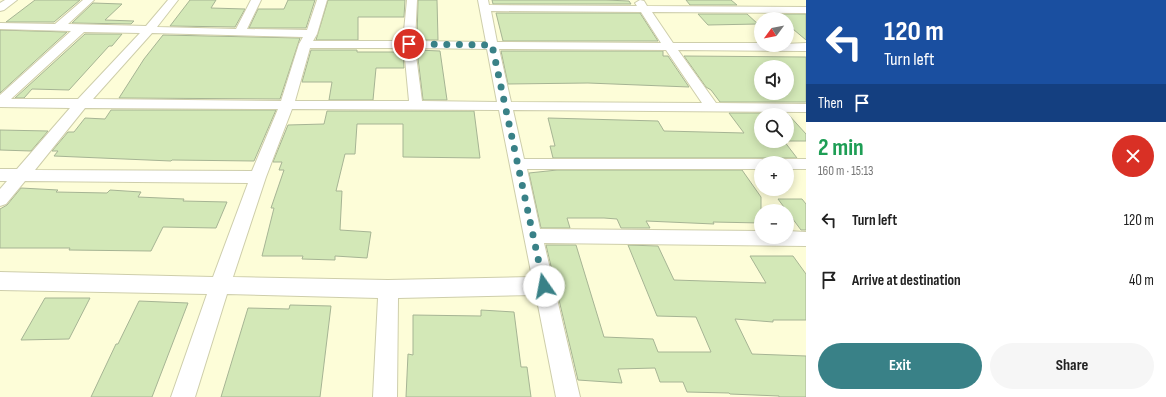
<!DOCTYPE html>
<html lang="en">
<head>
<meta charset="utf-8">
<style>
	body { margin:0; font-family:"Sofia Sans Condensed",sans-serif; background:#f6f6f6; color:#222; height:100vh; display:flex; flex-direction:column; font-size:15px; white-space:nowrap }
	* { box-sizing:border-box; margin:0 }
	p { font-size:13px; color:#767676 }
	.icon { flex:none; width:22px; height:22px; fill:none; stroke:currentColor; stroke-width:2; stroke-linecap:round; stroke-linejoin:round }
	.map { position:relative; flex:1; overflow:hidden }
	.details { display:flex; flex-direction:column; background:#fff; width:360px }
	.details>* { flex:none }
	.banner { background:#1a4fa0; color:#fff; overflow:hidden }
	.needle { width:26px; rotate:238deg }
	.controls { position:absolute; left:754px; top:12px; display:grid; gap:8px }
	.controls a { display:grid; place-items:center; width:40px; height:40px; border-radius:50%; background:#fff; box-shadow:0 2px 10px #0003; font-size:20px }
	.pin { position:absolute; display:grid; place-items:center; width:34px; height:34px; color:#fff; margin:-17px; border:2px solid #fff; border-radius:50%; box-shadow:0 1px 4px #0007 }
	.me { position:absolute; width:44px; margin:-22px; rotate:348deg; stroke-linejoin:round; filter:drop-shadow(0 0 3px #0008) }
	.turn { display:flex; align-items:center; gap:14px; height:84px; padding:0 12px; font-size:18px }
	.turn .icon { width:52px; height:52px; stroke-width:2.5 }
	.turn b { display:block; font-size:28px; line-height:34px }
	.then { display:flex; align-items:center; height:38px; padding:0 12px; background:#0003; gap:8px; font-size:15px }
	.round { display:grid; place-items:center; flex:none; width:42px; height:42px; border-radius:21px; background:#f6f6f6 }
	.summary { display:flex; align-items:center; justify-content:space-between; height:68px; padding:0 12px }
	h1 { font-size:24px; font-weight:700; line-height:30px; color:#1e9e55 }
	.primary-button { display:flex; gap:8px; margin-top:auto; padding:8px 12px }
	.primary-button a { flex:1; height:46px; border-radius:24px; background:#398187; color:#fff; font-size:16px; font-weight:700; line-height:46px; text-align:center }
	.primary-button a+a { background:#f6f6f6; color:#222 }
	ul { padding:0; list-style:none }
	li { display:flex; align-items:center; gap:12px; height:60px; padding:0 12px }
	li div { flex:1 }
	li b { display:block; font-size:15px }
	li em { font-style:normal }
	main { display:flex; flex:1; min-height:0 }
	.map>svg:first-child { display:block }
</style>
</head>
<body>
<main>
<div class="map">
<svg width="806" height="397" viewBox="0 0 806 397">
	<rect width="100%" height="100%" fill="#fdfdd8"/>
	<!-- building -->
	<g fill="#d3e8b7" stroke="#a6b494" fill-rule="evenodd">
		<polygon points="35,0 80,0 54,22 6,22"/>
		<polygon points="190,0 216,0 211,8 245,9 235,27 170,26"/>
		<polygon points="288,0 315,0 306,28 249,28 258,9 284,9"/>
		<polygon points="328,0 405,0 404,17 358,17 358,40 316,40"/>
		<polygon points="418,0 437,0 438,40 417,40"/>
		<polygon points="492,0 606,0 629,1 631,4 493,4"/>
		<polygon points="686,0 731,0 737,5 690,5"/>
		<polygon points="93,3 122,4 105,20 134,21 131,24 72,23"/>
		<polygon points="496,13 640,13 658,41 503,41"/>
		<polygon points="698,14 747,14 758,24 708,25"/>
		<polygon points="776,14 806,14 806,40 787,24 787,19 782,19"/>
		<polygon points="0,30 67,32 0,93"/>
		<polygon points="85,34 122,34 112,46 109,46 69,90 32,89 24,98 15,98"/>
		<polygon points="163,35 300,38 280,99 119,98 144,59"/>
		<polygon points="311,50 357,50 357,52 403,52 404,68 376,68 373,100 329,100 332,82 302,82"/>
		<polygon points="417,50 440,51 447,100 423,100"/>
		<polygon points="501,51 663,51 663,56 668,56 689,87 588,83 508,84"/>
		<path d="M684 56 806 57V102H720L711 90 706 87ZM761 67H787V93H761Z"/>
		<polygon points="111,110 276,110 254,161 172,160 171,161 54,156 58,151 52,151 68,132 74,132 85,118 105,119"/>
		<polygon points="327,111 474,111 480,158 403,157 403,124 357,124 355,154 345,154 336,191 342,191 340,230 371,232 367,258 335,256 335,260 302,259 303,256 262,256 274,208 271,208 284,170 279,170 282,162 273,162 288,125 324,124"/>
		<polygon points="729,113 787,113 806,134 806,141 787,141 787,115 761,115 761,141 784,141 797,158 553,158 550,146 555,146 548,118 658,121 664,131 744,133"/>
		<polygon points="0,130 48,131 31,151 0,150"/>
		<polygon points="742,170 761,197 761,223 713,222 714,224 646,221 650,228 621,228 617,219 604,218 567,218 570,228 541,228 529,173 557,170"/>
		<polygon points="21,188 58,190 56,192 107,193 110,190 141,192 138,197 184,199 183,201 227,202 216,228 163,227 151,251 69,250 70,248 0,248 0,209 7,205"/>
		<polygon points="778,199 802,199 806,204 806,230 801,230"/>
		<polygon points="546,245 576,245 604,337 653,339 658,352 711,352 696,317 657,316 628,245 658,246 674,280 766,283 750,256 793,256 806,274 806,320 773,320 773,322 735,319 752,354 806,356 806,397 779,397 779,396 730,394 729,393 687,392 683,382 660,382 655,368 618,369 622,383 578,380"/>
		<polygon points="45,298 90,298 69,339 21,340"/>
		<polygon points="139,301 188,303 152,397 91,397 116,344 118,344"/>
		<polygon points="290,305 331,306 320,397 221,397 248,308 289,309"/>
		<polygon points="481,310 514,312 521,367 527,367 531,397 406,397 408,354 413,355 413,315 481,316"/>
	</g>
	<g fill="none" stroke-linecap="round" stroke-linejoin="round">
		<defs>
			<g id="minor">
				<polygon points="5,0 17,0 4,10 0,11 0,3"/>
				<path d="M83 0H94L68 24 146 26 168 0H178L157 27 236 29 251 0H261L247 29 307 30 317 0H327L317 34 313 41H403L407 0H417L415 41 486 42 478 0H488L489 5 637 6 635 3 640 0 644 1 647 6 806 7V13L652 12 673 43H761V45L806 43V51L678 50 716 103 806 104V112L513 110 524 159H761L767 160 768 163H761V169H527L540 229 761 231V237H787V231L806 232V246L544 243 580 397H556L536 295 398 298 397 397H373L378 298 227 294 195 397H171L207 294 0 290V272L213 277 248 183 25 181 6 204 0 206V189L7 181H0V169H17L70 108 0 107V95L71 31 0 29V23L55 24ZM491 11 641 12 661 43 497 42ZM84 32 140 33 78 99H11ZM152 33 303 37 299 44 281 101 93 99ZM310 48H404L409 101H295ZM415 48 487 49 497 102 422 101ZM499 49 666 50 702 103 511 102ZM85 108 278 109 252 171 35 170ZM292 109 499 110 532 277 388 280 233 277 266 177Z"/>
				<polygon points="787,159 806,159 806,169 787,169 787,163 780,163 781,160"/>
			</g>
		</defs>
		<!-- minor casing -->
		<use href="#minor" stroke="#ceceab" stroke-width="2"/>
		<!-- minor -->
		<use href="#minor" fill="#fff" fill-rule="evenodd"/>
	</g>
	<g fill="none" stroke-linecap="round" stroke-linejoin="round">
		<!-- route -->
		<polyline stroke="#398187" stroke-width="7" stroke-dasharray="0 12.6" points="409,44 492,45 544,286"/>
	</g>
</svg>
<div class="controls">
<a><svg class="needle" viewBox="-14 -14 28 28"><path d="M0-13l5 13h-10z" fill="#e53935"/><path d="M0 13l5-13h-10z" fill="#767676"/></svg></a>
<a><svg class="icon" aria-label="sound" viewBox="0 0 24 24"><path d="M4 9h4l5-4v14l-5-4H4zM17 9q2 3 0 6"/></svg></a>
<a><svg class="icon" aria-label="search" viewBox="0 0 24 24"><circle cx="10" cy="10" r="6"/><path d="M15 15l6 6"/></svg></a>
<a>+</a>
<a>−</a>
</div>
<div class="pin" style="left:409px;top:44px;background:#d93025"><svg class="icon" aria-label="arrive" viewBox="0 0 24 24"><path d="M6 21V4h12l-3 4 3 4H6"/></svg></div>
<svg class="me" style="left:544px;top:286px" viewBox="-20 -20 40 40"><circle r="19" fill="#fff"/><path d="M0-13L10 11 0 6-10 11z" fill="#398187"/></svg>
</div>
<section class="details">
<div class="banner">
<div class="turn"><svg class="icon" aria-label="left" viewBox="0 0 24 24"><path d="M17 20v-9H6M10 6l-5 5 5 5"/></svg><div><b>120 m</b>Turn left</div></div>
<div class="then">Then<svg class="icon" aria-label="arrive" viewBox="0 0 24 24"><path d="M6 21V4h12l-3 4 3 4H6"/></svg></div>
</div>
<div class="summary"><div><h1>2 min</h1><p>160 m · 15:13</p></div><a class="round" style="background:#d93025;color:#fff"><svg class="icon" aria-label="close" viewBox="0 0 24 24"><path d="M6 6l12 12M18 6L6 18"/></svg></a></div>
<ul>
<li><svg class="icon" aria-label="left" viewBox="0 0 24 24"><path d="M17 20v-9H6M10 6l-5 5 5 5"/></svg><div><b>Turn left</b></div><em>120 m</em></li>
<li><svg class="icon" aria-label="arrive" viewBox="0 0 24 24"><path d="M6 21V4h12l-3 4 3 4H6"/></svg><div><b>Arrive at destination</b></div><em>40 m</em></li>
</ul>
<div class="primary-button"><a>Exit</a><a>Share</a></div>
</section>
</main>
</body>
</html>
